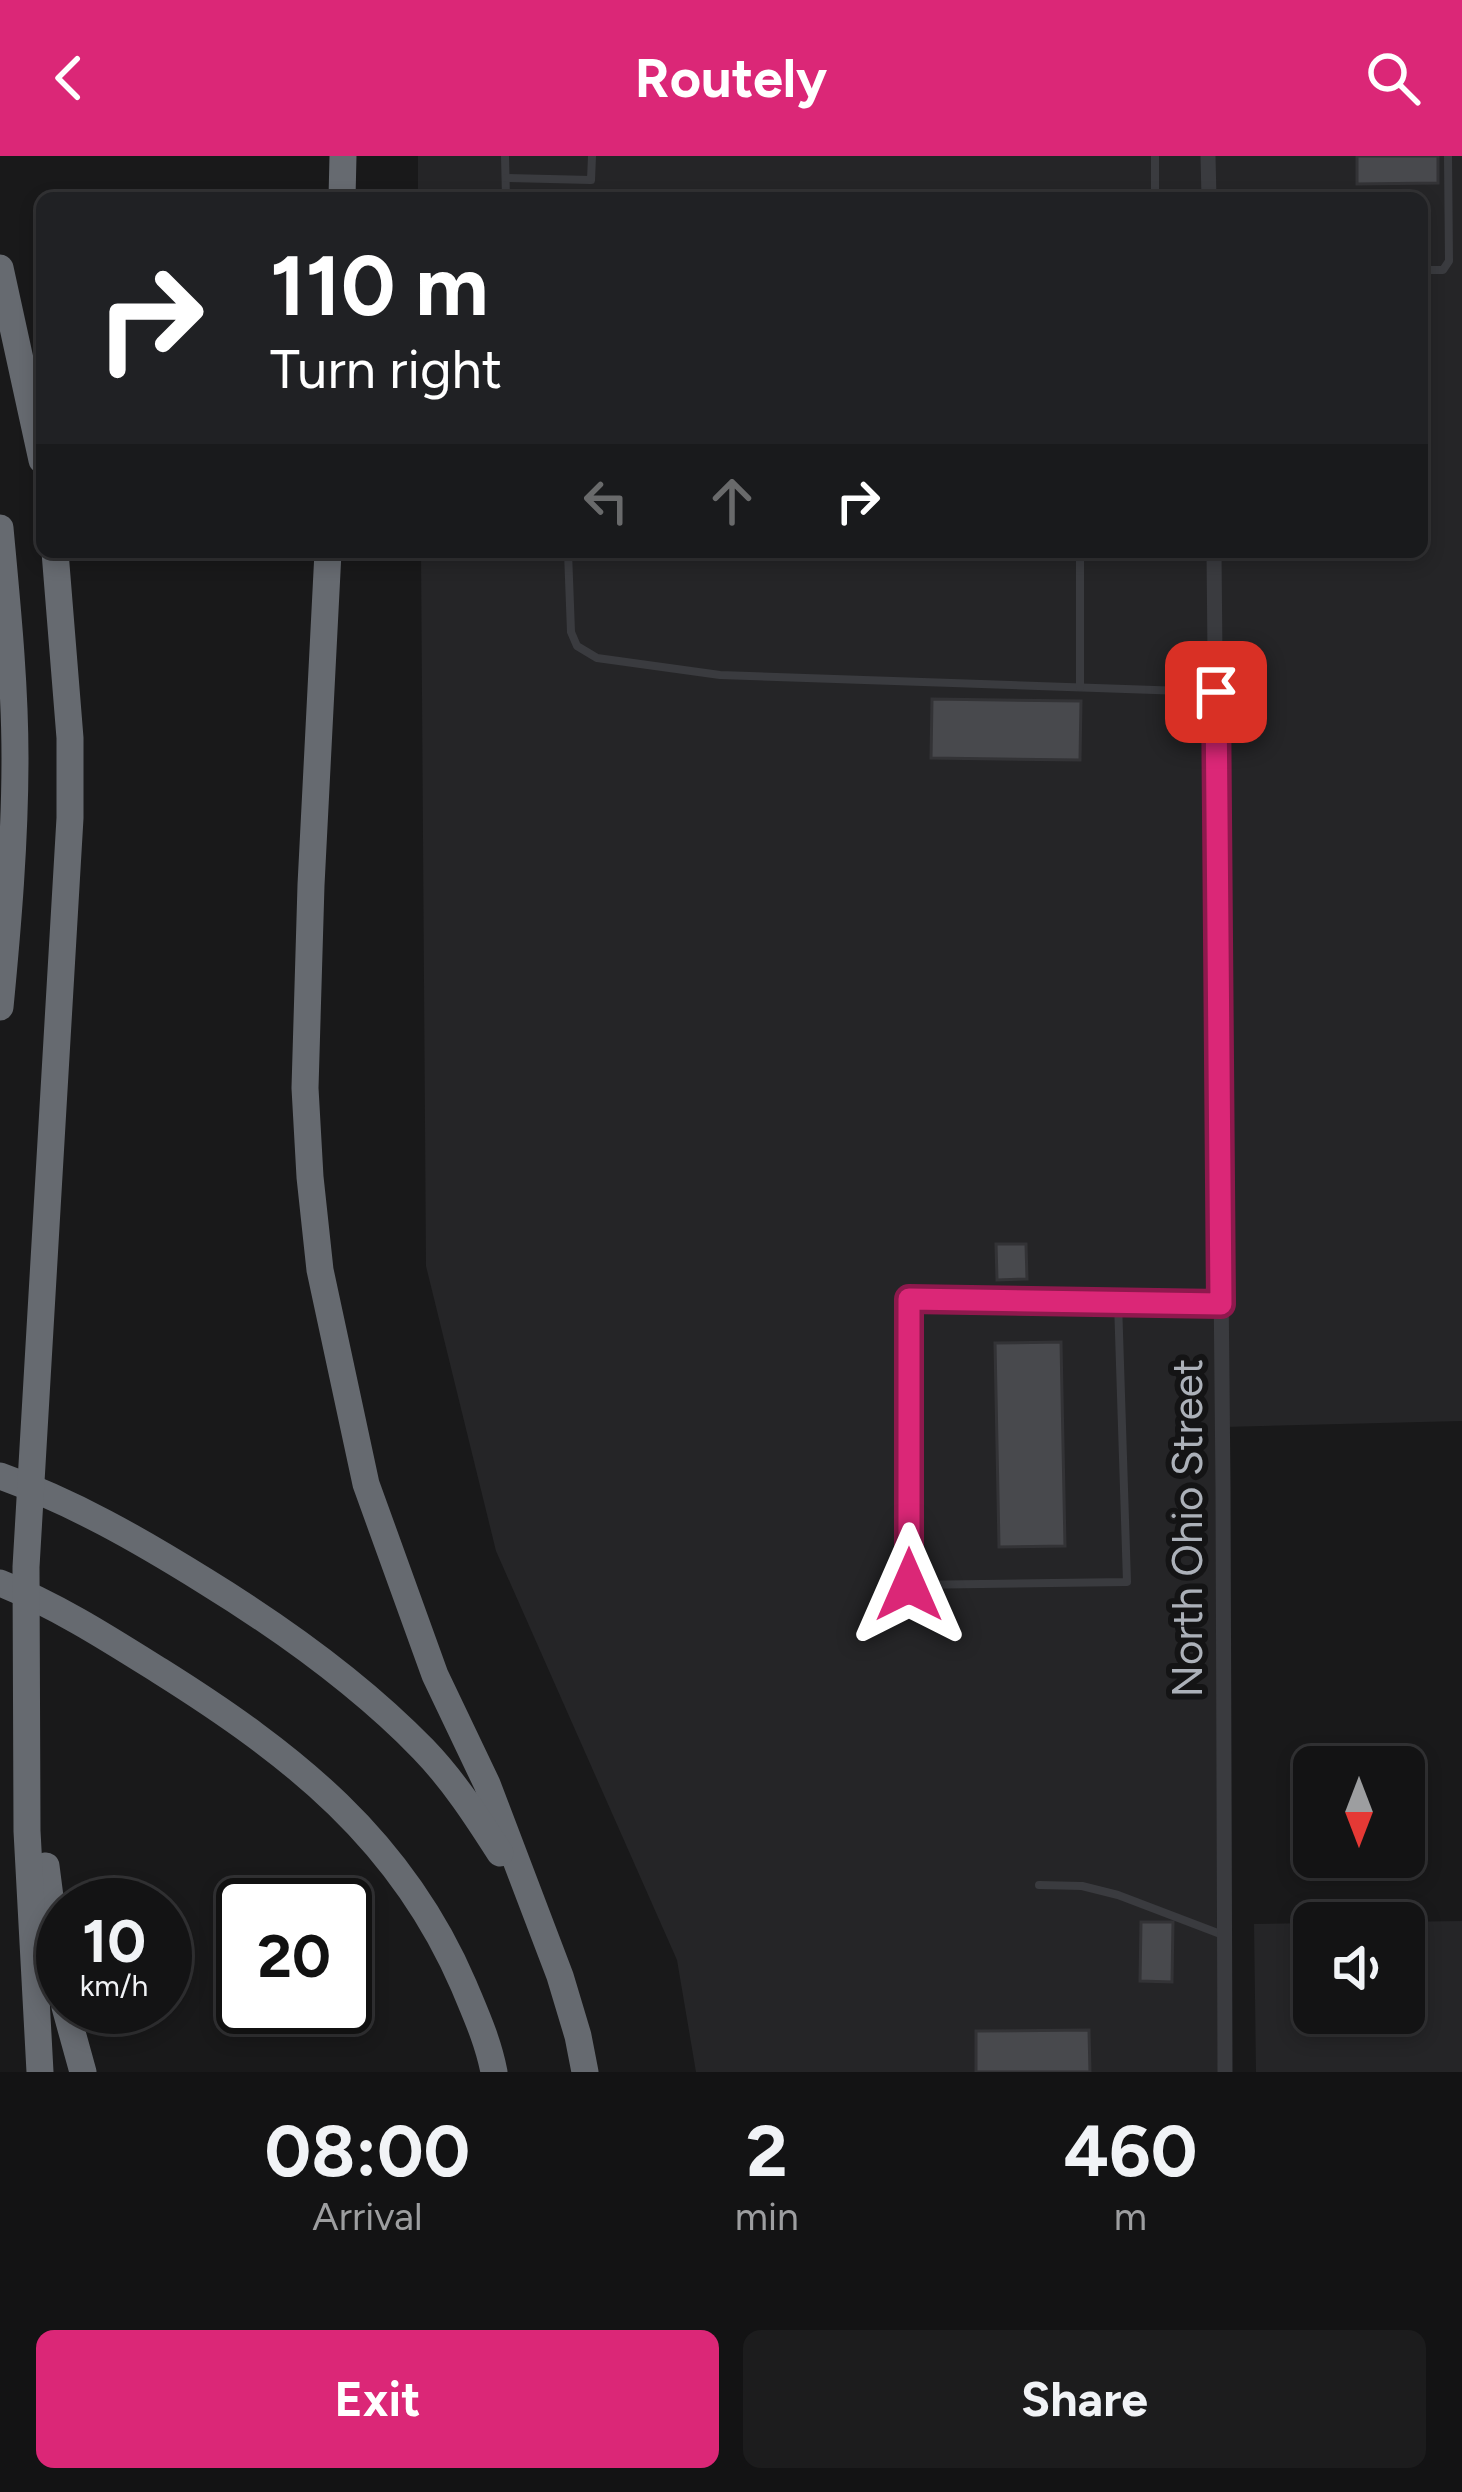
<!DOCTYPE html>
<html lang="en">
<head>
<meta charset="utf-8">
<style>
	body { margin:0; font-family:Figtree,sans-serif; background:#1c1c1d; color:#f1f3f6; height:100vh; display:flex; flex-direction:column; font-size:45px; white-space:nowrap }
	* { box-sizing:border-box; margin:0 }
	p { font-size:39px; color:#9d9ea0 }
	.icon { flex:none; width:66px; height:66px; fill:none; stroke:currentColor; stroke-width:2; stroke-linecap:round; stroke-linejoin:round }
	.map { position:relative; height:1916px; overflow:hidden }
	.details { display:flex; flex-direction:column; background:#131314; flex:1 }
	.details>* { flex:none }
	.hud { position:absolute; left:36px; top:36px; width:1392px; height:366px; border-radius:18px; box-shadow:0 6px 18px #0003,0 0 0 3px #323234; background:#202124; color:#fff; overflow:hidden }
	.needle { width:78px; rotate:180deg }
	.controls { position:absolute; left:1293px; top:1590px; display:grid; gap:24px }
	.controls a { display:grid; place-items:center; width:132px; height:132px; border-radius:18px; background:#131314; box-shadow:0 6px 18px #0003,0 0 0 3px #323234; font-size:60px }
	.speed { position:absolute; left:36px; top:1722px; display:flex; gap:24px; font-size:60px; font-weight:700; text-align:center }
	.speed>* { display:grid; place-content:center; width:156px; height:156px; border-radius:50%; background:#131314; box-shadow:0 6px 18px #0003,0 0 0 3px #323234; line-height:1 }
	.speed small { font-size:30px; font-weight:400 }
	.speed .limit { border:6px solid #111; border-radius:18px; background:#fff; color:#111 }
	.pin { position:absolute; display:grid; place-items:center; width:102px; height:102px; color:#fff; margin:-51px; border-radius:24px; box-shadow:0 6px 18px #0006 }
	.me { position:absolute; width:132px; margin:-66px; rotate:0deg; stroke-linejoin:round; filter:drop-shadow(0 0 9px #0008) }
	.turn { display:flex; align-items:center; gap:42px; height:252px; padding:0 36px; font-size:54px }
	.turn .icon { width:156px; height:156px; stroke-width:2.5 }
	.turn b { display:block; font-size:84px; line-height:102px }
	.lanes { display:flex; align-items:center; height:114px; padding:0 36px; background:#0003; justify-content:center; gap:60px; direction:ltr }
	.lanes .off { opacity:.35 }
	.eta { display:flex; justify-content:space-evenly; align-items:center; height:204px; text-align:center }
	.eta b { font-size:72px; font-weight:700; line-height:84px }
	.cta { display:flex; gap:24px; margin-top:auto; padding:24px 36px }
	.cta a { flex:1; height:138px; border-radius:18px; background:#db2777; color:#fff; font-size:48px; font-weight:700; line-height:138px; text-align:center }
	.cta a+a { background:#1c1c1d; color:#f1f3f6 }
	header { display:flex; justify-content:space-between; align-items:center; height:156px; padding:0 36px; background:#db2777; color:#fff; font-size:54px; font-weight:700 }
	.map>svg:first-child { display:block }
</style>
</head>
<body>
<header><svg class="icon" aria-label="back" viewBox="0 0 24 24"><path d="M15 5l-7 7 7 7"/></svg>Routely<svg class="icon" aria-label="search" viewBox="0 0 24 24"><circle cx="10" cy="10" r="6"/><path d="M15 15l6 6"/></svg></header>
<div class="map">
<svg width="1462" height="1916" viewBox="0 0 1462 1916">
	<rect width="100%" height="100%" fill="#19191a"/>
	<!-- built -->
	<g fill="#252527">
		<polygon points="418,0 1462,0 1462,1265 1223,1271 1225,1916 696,1916 677,1804 496,1395 426,1110 421,396 1422,396 1422,42 418,42"/>
		<polygon points="1462,1765 1462,1916 1256,1916 1254,1768 1314,1767 1314,1857 1404,1857 1404,1767 1317,1767"/>
	</g>
	<!-- building -->
	<g fill="#48494d" stroke="#333336" stroke-width="3">
		<polygon points="1357,0 1438,0 1438,27 1357,28"/>
		<polygon points="932,543 1081,545 1080,604 931,602"/>
		<polygon points="996,1088 1026,1088 1027,1123 997,1124"/>
		<polygon points="1061,1186 1065,1390 999,1391 995,1187"/>
		<polygon points="1141,1766 1173,1766 1172,1826 1140,1825"/>
		<polygon points="1089,1874 1090,1916 976,1916 976,1875"/>
	</g>
	<g fill="none" stroke-linecap="round" stroke-linejoin="round">
		<!-- lane -->
		<g stroke="#3a3b3f" stroke-width="8">
			<polyline points="505,0 506,42"/>
			<polyline points="1155,0 1155,42"/>
			<polyline points="506,22 591,24 592,0"/>
			<polyline points="1422,114 1443,114 1449,105 1448,0"/>
			<polyline points="568,396 571,476 577,490 597,502 720,519 1213,536"/>
			<polyline points="1080,531 1080,396"/>
			<polyline points="1118,1146 1127,1426 909,1429 909,1143 1219,1148"/>
			<polyline points="1039,1729 1082,1730 1118,1739 1223,1779"/>
		</g>
		<!-- street -->
		<g stroke="#3a3b3f" stroke-width="15">
			<polyline points="1208,0 1209,42"/>
			<polyline points="1214,396 1223,1331 1225,1916"/>
		</g>
		<!-- highway -->
		<g stroke="#666a70" stroke-width="27">
			<polyline points="342,42 343,0"/>
			<polyline points="0,112 42,304"/>
			<path d="M0 372C7 448 15 526 15 602 15 685 8 768 0 851"/>
			<polyline points="328,396 311,729 305,932 310,1021 320,1114 366,1328 435,1519 487,1628 560,1820 578,1880 585,1916"/>
			<path d="M0 1320C73 1346 139 1384 205 1425 283 1473 359 1527 423 1593 453 1624 477 1661 500 1697"/>
			<path d="M0 1427C56 1449 109 1483 160 1515 292 1598 401 1683 464 1830 476 1859 488 1885 494 1916"/>
			<polyline points="46,1710 63,1842"/>
			<polyline points="65,1851 83,1916"/>
			<polyline points="40,1916 27,1675 26,1411 70,662 70,582 55,396"/>
		</g>
	</g>
	<g fill="none" stroke-linecap="round" stroke-linejoin="round">
		<defs>
			<polyline id="route" points="909,1429 909,1143 1221,1148 1216,536"/>
		</defs>
		<!-- route casing -->
		<use href="#route" stroke="#8e194d" stroke-width="30"/>
		<!-- route -->
		<use href="#route" stroke="#db2777" stroke-width="21"/>
	</g>
	<g text-anchor="middle" stroke-width="12" stroke-linejoin="round" paint-order="stroke">
		<!-- street labels -->
		<g font-size="42" fill="#acb1b9" stroke="#141415">
			<text transform="translate(1187 1372) rotate(-90)" y="15">North Ohio Street</text>
		</g>
	</g>
</svg>
<div class="controls">
<a><svg class="needle" viewBox="-14 -14 28 28"><path d="M0-13l5 13h-10z" fill="#e53935"/><path d="M0 13l5-13h-10z" fill="#9d9ea0"/></svg></a>
<a><svg class="icon" aria-label="sound" viewBox="0 0 24 24"><path d="M4 9h4l5-4v14l-5-4H4zM17 9q2 3 0 6"/></svg></a>
</div>
<div class="speed"><div>10<small>km/h</small></div><div class="limit">20</div></div>
<div class="pin" style="left:1216px;top:536px;background:#d93025"><svg class="icon" aria-label="arrive" viewBox="0 0 24 24"><path d="M6 21V4h12l-3 4 3 4H6"/></svg></div>
<svg class="me" style="left:909px;top:1429px" viewBox="-20 -20 40 40"><path d="M0-17L14 15 0 8-14 15z" fill="#db2777" stroke="#fff" stroke-width="4"/></svg>
<div class="hud">
<div class="turn"><svg class="icon" aria-label="right" viewBox="0 0 24 24"><path d="M7 20v-9h11M14 6l5 5-5 5"/></svg><div><b>110 m</b>Turn right</div></div>
<div class="lanes"><svg class="icon off" aria-label="left" viewBox="0 0 24 24"><path d="M17 20v-9H6M10 6l-5 5 5 5"/></svg><svg class="icon off" aria-label="ahead" viewBox="0 0 24 24"><path d="M12 20V5M6 11l6-6 6 6"/></svg><svg class="icon" aria-label="right" viewBox="0 0 24 24"><path d="M7 20v-9h11M14 6l5 5-5 5"/></svg></div>
</div>
</div>
<section class="details">
<div class="eta">
<div><b>08:00</b><p>Arrival</p></div>
<div><b>2</b><p>min</p></div>
<div><b>460</b><p>m</p></div>
</div>
<div class="cta"><a>Exit</a><a>Share</a></div>
</section>
</body>
</html>
